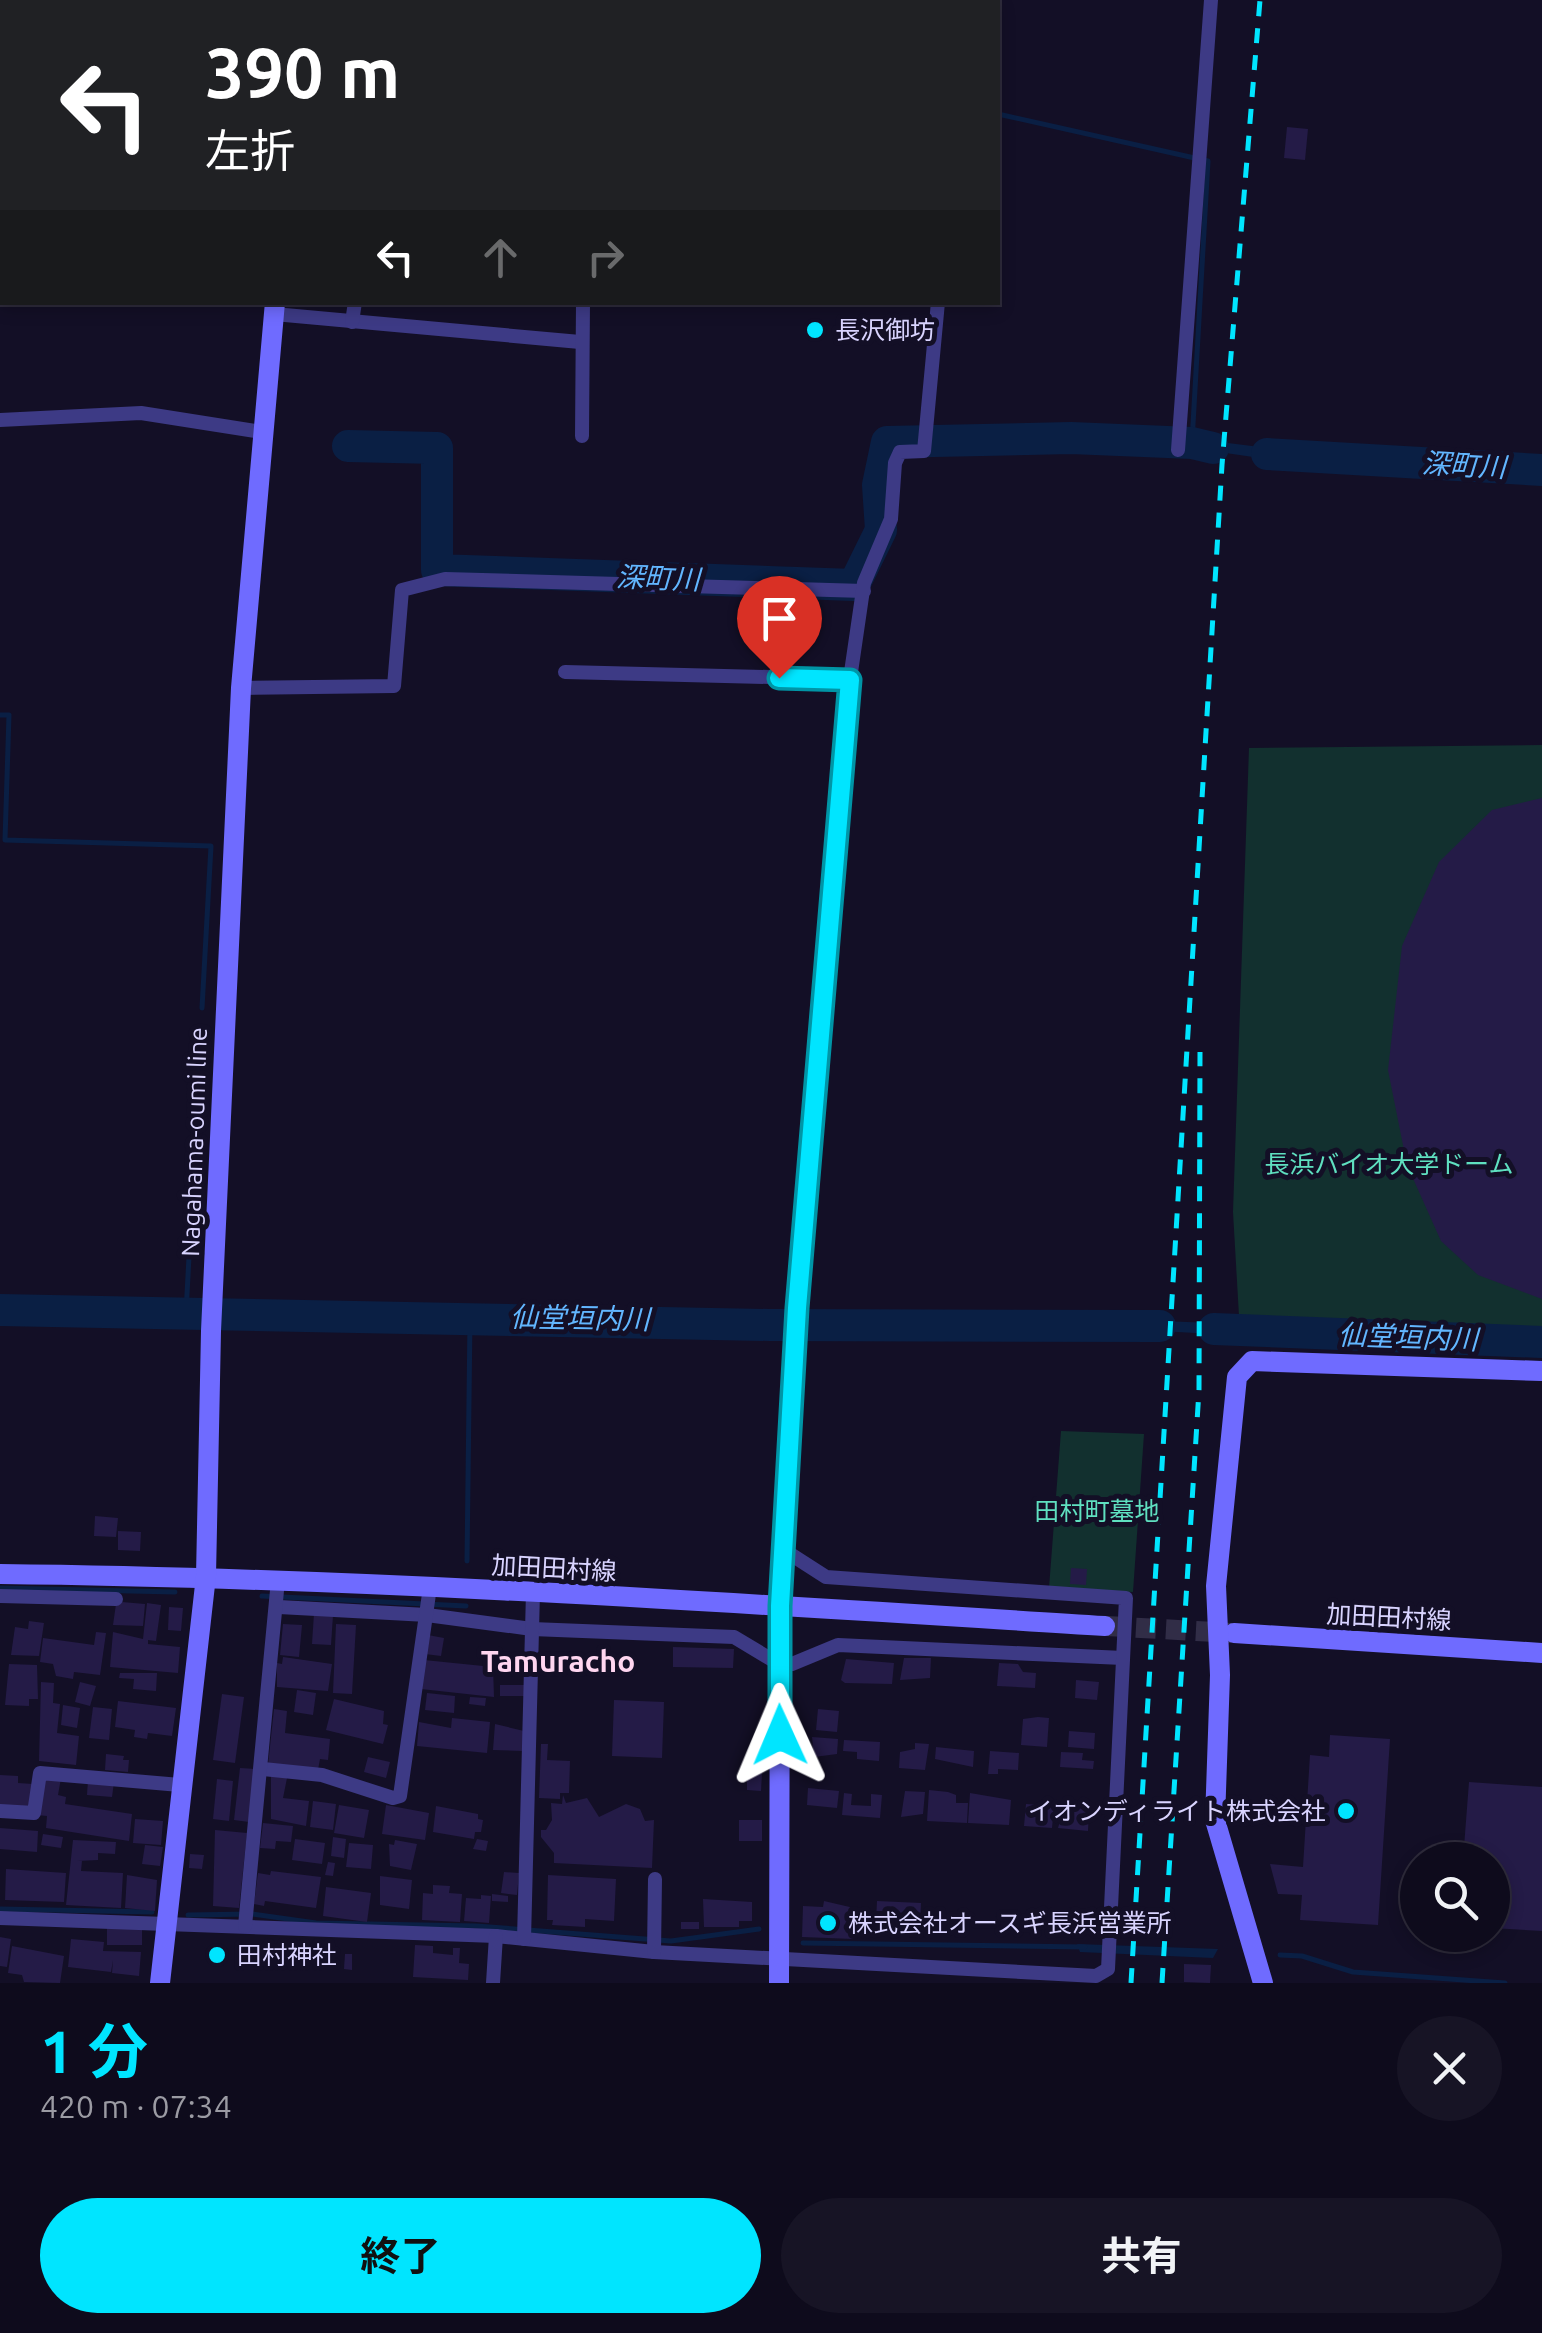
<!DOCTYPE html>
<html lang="ja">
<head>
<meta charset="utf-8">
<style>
	body { margin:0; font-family:Ubuntu,"Noto Sans JP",sans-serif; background:#171425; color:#f1f3f6; height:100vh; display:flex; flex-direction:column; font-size:38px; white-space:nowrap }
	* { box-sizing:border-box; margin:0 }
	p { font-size:32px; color:#9b9ba3 }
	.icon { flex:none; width:55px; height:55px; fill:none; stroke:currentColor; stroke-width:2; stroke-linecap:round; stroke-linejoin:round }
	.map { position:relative; height:1983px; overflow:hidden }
	.drawer { display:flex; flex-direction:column; background:#0e0b1c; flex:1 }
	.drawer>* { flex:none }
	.hud { position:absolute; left:0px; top:0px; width:1000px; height:305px; box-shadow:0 5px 15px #0003,0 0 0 2px #2e2b3b; background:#202124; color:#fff; overflow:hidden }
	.fabs { position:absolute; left:1400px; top:1842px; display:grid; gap:20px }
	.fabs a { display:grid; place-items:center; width:110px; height:110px; border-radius:50%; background:#0e0b1c; box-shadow:0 5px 15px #0003,0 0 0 2px #2e2b3b; font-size:50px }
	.pin { position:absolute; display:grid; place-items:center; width:85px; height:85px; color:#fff; margin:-102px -42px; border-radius:50% 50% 50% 0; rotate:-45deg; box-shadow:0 0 10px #0007 }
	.pin .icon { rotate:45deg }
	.me { position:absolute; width:110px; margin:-55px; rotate:359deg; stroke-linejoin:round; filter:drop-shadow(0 0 8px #0008) }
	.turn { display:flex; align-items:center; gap:35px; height:210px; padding:0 40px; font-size:45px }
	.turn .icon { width:130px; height:130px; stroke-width:2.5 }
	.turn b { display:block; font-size:70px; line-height:85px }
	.lanes { display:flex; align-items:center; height:95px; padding:0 40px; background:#0003; justify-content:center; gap:50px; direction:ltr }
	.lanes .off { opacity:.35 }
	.round { display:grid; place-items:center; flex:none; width:105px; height:105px; border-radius:52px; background:#171425 }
	.overview { display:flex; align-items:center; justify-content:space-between; height:170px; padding:0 40px }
	h1 { font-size:60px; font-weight:700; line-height:75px; color:#00e5ff }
	.button { display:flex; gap:20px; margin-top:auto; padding:20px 40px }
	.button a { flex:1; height:115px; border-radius:60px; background:#00e5ff; color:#111; font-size:40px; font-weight:700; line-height:115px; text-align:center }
	.button a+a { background:#171425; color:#f1f3f6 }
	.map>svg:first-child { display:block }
</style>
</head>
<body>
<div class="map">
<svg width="1542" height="1983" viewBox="0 0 1542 1983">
	<rect width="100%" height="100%" fill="#130f26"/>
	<!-- green -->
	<g fill="#12302f">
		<polygon points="1542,745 1542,1327 1239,1316 1233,1212 1249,748"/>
		<polygon points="1061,1431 1144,1434 1133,1592 1049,1588"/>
	</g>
	<!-- water -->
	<g fill="#0a1f44">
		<polygon points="1188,438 1268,448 1267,459 1191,448"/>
		<polygon points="1161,1321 1214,1323 1213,1334 1160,1331"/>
		<polygon points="1077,1944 1218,1949 1213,1958 1080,1952"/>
	</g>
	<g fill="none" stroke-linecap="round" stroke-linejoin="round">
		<!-- stream -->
		<g stroke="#0a1f44" stroke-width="5">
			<polyline points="998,114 1208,161 1192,442"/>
			<polyline points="0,715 9,715 5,840 211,846 202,1008"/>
			<polyline points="186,1313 201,1032"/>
			<polyline points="467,1561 470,1319"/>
			<polyline points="0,1588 175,1592"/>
			<polyline points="262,1596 466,1606"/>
			<polyline points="0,1909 152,1912"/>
			<polyline points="188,1915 252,1914 316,1923 476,1926 671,1941 759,1929"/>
			<polyline points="803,1943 1085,1947"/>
			<polyline points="1280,1955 1302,1956 1353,1972 1505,1983"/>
		</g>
		<!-- river -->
		<g stroke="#0a1f44" stroke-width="32">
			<polyline points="348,446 437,448 437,570 854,585 881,530 878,485 887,442 1071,438 1192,443 1213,448"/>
			<polyline points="1267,454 1542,470"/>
			<polyline points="0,1310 770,1325 1160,1326"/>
			<polyline points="1214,1329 1542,1342"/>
		</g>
	</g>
	<!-- building -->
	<g fill="#241b47">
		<polygon points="1287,127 1308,129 1305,160 1284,158"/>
		<polygon points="1542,798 1542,1299 1478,1275 1441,1241 1407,1165 1388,1070 1402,946 1439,862 1492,810"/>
		<polygon points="95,1516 118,1518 116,1537 94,1536"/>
		<polygon points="118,1531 141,1532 140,1551 118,1550"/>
		<polygon points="1071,1568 1087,1569 1086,1585 1070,1584"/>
		<polygon points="122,1602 145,1604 143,1626 113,1625 116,1604"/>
		<polygon points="147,1603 161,1605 156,1641 148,1640 148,1644 180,1647 178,1673 110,1667 113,1632 143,1639"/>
		<polygon points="169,1607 183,1608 181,1631 168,1630"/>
		<polygon points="314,1613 333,1615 331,1645 312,1644"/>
		<polygon points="29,1621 44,1623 39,1656 11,1655 15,1627 28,1629"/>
		<polygon points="283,1624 302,1625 299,1657 280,1655"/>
		<polygon points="336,1624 356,1625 352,1694 333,1693"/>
		<polygon points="96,1632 106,1633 100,1675 74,1672 73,1679 56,1676 53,1664 40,1662 43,1638 94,1645"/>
		<polygon points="428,1635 444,1638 441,1656 425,1654"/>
		<polygon points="673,1647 734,1649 733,1668 673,1667"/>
		<polygon points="283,1657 332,1664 328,1691 277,1687 277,1663 282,1664"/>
		<polygon points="904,1658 931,1658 930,1678 900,1680"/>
		<polygon points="846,1659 894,1663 892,1684 845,1683 841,1680"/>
		<polygon points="424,1660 493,1667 494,1697 421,1689"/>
		<polygon points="999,1663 1018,1664 1023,1672 1036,1673 1035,1688 997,1686"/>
		<polygon points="9,1664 37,1665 38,1699 29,1699 29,1706 5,1705"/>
		<polygon points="120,1673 157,1673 156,1691 133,1689 134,1679 119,1678"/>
		<polygon points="1076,1680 1099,1682 1097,1700 1075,1698"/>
		<polygon points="41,1682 54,1683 53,1703 60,1704 57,1733 79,1736 76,1765 39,1761"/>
		<polygon points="80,1682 96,1686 90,1706 75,1702"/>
		<rect x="500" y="1685" width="25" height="11"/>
		<polygon points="297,1690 316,1693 313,1715 294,1712"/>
		<polygon points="427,1693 455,1696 454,1713 425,1710"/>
		<polygon points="222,1694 244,1697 235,1763 213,1760"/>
		<polygon points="470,1697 486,1698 485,1706 469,1704"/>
		<polygon points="334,1699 384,1711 383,1724 388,1725 383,1744 326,1730"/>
		<polygon points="614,1700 664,1702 662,1758 612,1756"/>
		<polygon points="118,1701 176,1708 172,1736 148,1733 147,1739 134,1737 135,1730 115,1727"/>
		<polygon points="63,1705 80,1708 77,1728 61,1725"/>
		<polygon points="93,1707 112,1709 109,1740 89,1738"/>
		<polygon points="274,1709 287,1711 285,1733 330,1739 328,1760 320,1759 318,1770 268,1765"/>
		<polygon points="818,1709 839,1711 837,1732 816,1730"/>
		<polygon points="1038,1717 1049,1718 1047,1747 1021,1745 1023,1719"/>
		<polygon points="452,1718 490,1722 487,1753 417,1746 419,1722 451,1728"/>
		<polygon points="495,1724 524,1731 523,1751 493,1750"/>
		<polygon points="1069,1731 1095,1733 1094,1749 1068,1747"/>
		<polygon points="1330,1735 1390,1739 1378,1925 1300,1920 1302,1895 1278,1894 1270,1864 1303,1867 1310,1755 1329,1757"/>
		<polygon points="812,1737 838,1739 837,1754 814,1757"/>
		<polygon points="844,1740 880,1742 879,1761 857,1759 857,1752 843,1751"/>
		<polygon points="915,1743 929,1744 925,1770 899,1768 900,1752 915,1749"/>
		<polygon points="541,1744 548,1744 547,1760 570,1761 569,1793 560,1793 560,1799 539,1798"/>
		<polygon points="936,1747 974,1751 973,1767 935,1759"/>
		<polygon points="990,1751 1019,1753 1018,1770 998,1769 998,1774 988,1774"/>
		<polygon points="1061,1752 1083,1753 1082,1760 1094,1761 1093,1769 1060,1767"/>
		<polygon points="106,1754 124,1756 123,1760 129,1760 128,1772 105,1770"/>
		<polygon points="368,1757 390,1762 386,1778 364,1772"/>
		<polygon points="240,1768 256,1769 249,1822 234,1820"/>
		<polygon points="747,1773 762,1773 761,1791 747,1790"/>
		<polygon points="0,1775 18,1776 18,1783 33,1784 32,1809 0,1807"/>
		<polygon points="271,1775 287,1778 283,1798 309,1801 306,1826 271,1819"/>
		<polygon points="42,1776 61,1778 58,1795 66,1797 65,1804 132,1814 129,1841 46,1828 47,1816 37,1815"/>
		<polygon points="217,1779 233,1781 229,1821 213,1819"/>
		<polygon points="88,1780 114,1782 112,1797 87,1795"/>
		<polygon points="1469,1782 1542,1787 1542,1931 1492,1928 1492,1860 1463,1860"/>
		<polygon points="808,1788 839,1791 837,1808 807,1805"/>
		<polygon points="929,1790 948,1792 956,1795 956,1803 968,1803 967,1823 927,1821"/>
		<polygon points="905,1791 925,1792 923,1814 901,1817"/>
		<polygon points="844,1793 852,1794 851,1805 871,1806 871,1794 882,1795 880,1818 842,1815"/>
		<polygon points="970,1793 1011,1800 1009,1825 968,1823"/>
		<polygon points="563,1795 566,1803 587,1798 599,1817 626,1804 640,1809 645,1821 654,1820 652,1868 554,1863 554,1853 541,1837 541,1830 546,1830 552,1820 551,1803 562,1804"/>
		<polygon points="313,1801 336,1804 333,1830 310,1827"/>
		<polygon points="1026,1804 1054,1806 1052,1828 1024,1826"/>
		<polygon points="339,1805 369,1810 364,1838 334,1833"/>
		<polygon points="386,1805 429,1813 425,1840 382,1834"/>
		<polygon points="436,1806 478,1814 478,1819 483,1820 481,1832 475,1832 474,1839 433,1832"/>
		<polygon points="1064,1807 1089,1809 1088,1831 1058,1828"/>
		<polygon points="135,1819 163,1821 161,1845 133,1843"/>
		<rect x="739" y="1820" width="23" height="21"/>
		<polygon points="263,1823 293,1826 291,1842 276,1841 275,1849 260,1848"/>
		<polygon points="0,1828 38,1831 37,1852 0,1849"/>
		<polygon points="215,1830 247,1833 239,1908 213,1906"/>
		<polygon points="43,1834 63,1837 61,1848 41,1845"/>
		<polygon points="333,1837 346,1839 344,1858 331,1856"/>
		<polygon points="295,1839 325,1843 322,1864 292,1860"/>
		<polygon points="477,1839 488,1841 486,1851 473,1849"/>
		<polygon points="73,1840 116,1842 115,1854 98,1853 98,1860 77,1861 82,1861 81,1871 123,1873 121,1908 66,1905"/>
		<polygon points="395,1840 417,1844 411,1870 390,1866 389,1844 394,1845"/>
		<polygon points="349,1843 373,1845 371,1869 346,1867"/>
		<polygon points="145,1845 163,1847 160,1866 142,1864"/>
		<polygon points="190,1854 204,1855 202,1869 189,1868"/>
		<polygon points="328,1862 335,1863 333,1876 325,1875"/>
		<polygon points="6,1869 66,1873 64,1902 5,1900"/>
		<polygon points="271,1871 321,1877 316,1908 265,1901 264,1906 254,1904 258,1873 270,1875"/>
		<polygon points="504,1872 519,1873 517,1895 501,1893"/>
		<polygon points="127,1875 157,1880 155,1911 125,1908"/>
		<polygon points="548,1875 616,1879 614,1921 585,1919 585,1927 552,1925 553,1920 547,1920"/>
		<polygon points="380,1876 412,1880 409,1909 380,1905"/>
		<polygon points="433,1885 450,1886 449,1893 462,1894 460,1922 422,1920 423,1893 433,1894"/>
		<polygon points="326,1887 371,1893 367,1922 323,1916"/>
		<polygon points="492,1894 508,1896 508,1902 492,1901"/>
		<polygon points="481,1895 491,1896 489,1923 464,1921 466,1898 481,1899"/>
		<polygon points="703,1899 752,1902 752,1921 739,1921 739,1927 704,1927"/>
		<polygon points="824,1901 854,1908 853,1939 802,1937 803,1906 823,1907"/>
		<polygon points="877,1901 921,1903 920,1924 876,1922"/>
		<rect x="681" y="1922" width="18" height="7"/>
		<rect x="107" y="1928" width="35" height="17"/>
		<polygon points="0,1937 11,1939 7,1967 0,1966"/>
		<polygon points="71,1939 104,1942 103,1951 141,1952 139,1976 112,1973 113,1960 111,1972 68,1967"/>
		<polygon points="415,1945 433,1946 433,1953 453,1955 453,1948 460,1948 459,1963 469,1964 468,1980 413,1977"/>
		<polygon points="12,1946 64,1956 60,1983 24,1982 22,1975 8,1973"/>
		<polygon points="345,1954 352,1954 352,1970 344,1969"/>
		<polygon points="1184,1964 1211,1965 1210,1983 1184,1982"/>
	</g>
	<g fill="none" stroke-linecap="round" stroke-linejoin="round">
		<!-- secondary-tunnel -->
		<polyline stroke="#312d47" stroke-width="20" stroke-dasharray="20 10" stroke-linecap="butt" points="1106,1626 1232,1633"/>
		<!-- street -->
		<g stroke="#3d3a85" stroke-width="14">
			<polyline points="588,2 589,0"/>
			<polyline points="902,2 902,0"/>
			<polyline points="0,77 2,77"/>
			<polyline points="274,314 580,342"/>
			<polyline points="352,322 355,302"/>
			<polyline points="0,420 141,413 261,432"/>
			<polyline points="582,436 583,302"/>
			<polyline points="1178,450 1211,0"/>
			<polyline points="565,672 850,679"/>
			<polyline points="241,688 394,686 402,590 445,579 864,591"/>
			<polyline points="0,1596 116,1599"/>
			<polyline points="780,1606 797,1307 850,679 864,583 891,519 895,463 900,452 924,451 938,302"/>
			<polyline points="279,1607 427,1615 532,1629 734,1637 779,1664 792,1664 838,1645 1123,1658"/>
			<polyline points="263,1769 322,1775 393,1798 400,1796 430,1587"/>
			<polyline points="0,1811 34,1813 40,1773 180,1785"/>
			<polyline points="0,1918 496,1936 654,1952 1096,1976 1108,1969 1126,1598 826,1577 784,1550"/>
			<polyline points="245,1926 278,1580"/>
			<polyline points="524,1939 533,1592"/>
			<polyline points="654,1952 655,1879"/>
			<polyline points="493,1983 496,1936"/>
		</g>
		<!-- secondary -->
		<g stroke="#6f6bff" stroke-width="20">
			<polyline points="293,2 293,0"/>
			<path d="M0 1574C369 1578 737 1603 1105 1626"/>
			<polyline points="1234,1633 1542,1653"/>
			<polyline points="160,1983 206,1576 211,1331 241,688 275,302"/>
			<polyline points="779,1983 780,1606"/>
			<polyline points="1263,1983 1215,1820 1220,1675 1216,1586 1237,1377 1252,1361 1542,1371"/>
		</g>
		<!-- rail -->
		<g stroke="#00e5ff" stroke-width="5" stroke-dasharray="15 12" stroke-linecap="butt">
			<polyline points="1131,1983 1222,465 1260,0"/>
			<polyline points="1162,1983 1199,1390 1200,1052"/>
		</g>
	</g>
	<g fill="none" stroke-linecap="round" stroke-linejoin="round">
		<defs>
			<polyline id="route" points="779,678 850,680 797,1308 780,1606 780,1735"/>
		</defs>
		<!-- route casing -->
		<use href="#route" stroke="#0095a6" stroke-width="25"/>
		<!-- route -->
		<use href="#route" stroke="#00e5ff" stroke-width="18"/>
	</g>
	<!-- markers -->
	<g fill="#00e5ff" stroke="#130f26" stroke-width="4">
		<circle cx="815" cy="330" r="10"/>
		<circle cx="1346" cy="1811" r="10"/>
		<circle cx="828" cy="1923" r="10"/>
		<circle cx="217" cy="1955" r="10"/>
	</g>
	<g text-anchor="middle" stroke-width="10" stroke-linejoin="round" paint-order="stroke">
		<!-- poi labels -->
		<g font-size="25" fill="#d9d4ff" stroke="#130f26" text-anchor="start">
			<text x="835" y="339">長沢御坊</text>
			<text x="1326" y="1820" text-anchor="end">イオンディライト株式会社</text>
			<text x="848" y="1932">株式会社オースギ長浜営業所</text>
			<text x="237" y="1964">田村神社</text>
		</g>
		<!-- street labels -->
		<g font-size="25" fill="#d9d4ff" stroke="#130f26">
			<text transform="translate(194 1142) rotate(-88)" y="9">Nagahama-oumi line</text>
			<text transform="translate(554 1568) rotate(3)" y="9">加田田村線</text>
			<text transform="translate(1389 1617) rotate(3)" y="9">加田田村線</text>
		</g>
		<!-- park labels -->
		<g font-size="25" fill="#5fe0c0" stroke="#130f26">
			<text x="1389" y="1173">長浜バイオ大学ドーム</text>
			<text x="1097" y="1520">田村町墓地</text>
		</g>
		<!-- water labels -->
		<g font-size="28" font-style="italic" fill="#62b6ff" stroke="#130f26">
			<text transform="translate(1464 465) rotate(3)" y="10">深町川</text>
			<text transform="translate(658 578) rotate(2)" y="10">深町川</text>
			<text transform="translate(580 1318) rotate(1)" y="10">仙堂垣内川</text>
			<text transform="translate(1408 1337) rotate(2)" y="10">仙堂垣内川</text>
		</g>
		<!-- quarter labels -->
		<g font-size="30" font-weight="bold" fill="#ffd6f0" stroke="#130f26">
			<text x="558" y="1672">Tamuracho</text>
		</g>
	</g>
</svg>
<div class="fabs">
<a><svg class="icon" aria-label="search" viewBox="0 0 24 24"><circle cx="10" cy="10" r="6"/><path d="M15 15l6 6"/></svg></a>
</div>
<div class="pin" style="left:779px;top:678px;background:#d93025"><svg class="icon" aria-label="arrive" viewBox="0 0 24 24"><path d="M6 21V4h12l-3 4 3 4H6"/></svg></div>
<svg class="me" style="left:780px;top:1735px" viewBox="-20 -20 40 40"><path d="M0-17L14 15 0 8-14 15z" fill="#00e5ff" stroke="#fff" stroke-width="4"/></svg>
<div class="hud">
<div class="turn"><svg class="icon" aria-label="left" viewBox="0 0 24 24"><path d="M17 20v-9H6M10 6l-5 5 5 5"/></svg><div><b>390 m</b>左折</div></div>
<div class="lanes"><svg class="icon" aria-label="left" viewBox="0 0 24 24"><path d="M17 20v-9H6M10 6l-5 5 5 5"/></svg><svg class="icon off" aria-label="ahead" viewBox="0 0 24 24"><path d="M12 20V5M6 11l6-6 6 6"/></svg><svg class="icon off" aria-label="right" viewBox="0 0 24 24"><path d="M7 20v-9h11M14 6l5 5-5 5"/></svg></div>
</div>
</div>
<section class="drawer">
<div class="overview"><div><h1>1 分</h1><p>420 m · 07:34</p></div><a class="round"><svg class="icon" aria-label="close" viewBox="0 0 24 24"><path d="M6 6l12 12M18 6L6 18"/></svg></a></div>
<div class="button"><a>終了</a><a>共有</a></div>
</section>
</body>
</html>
